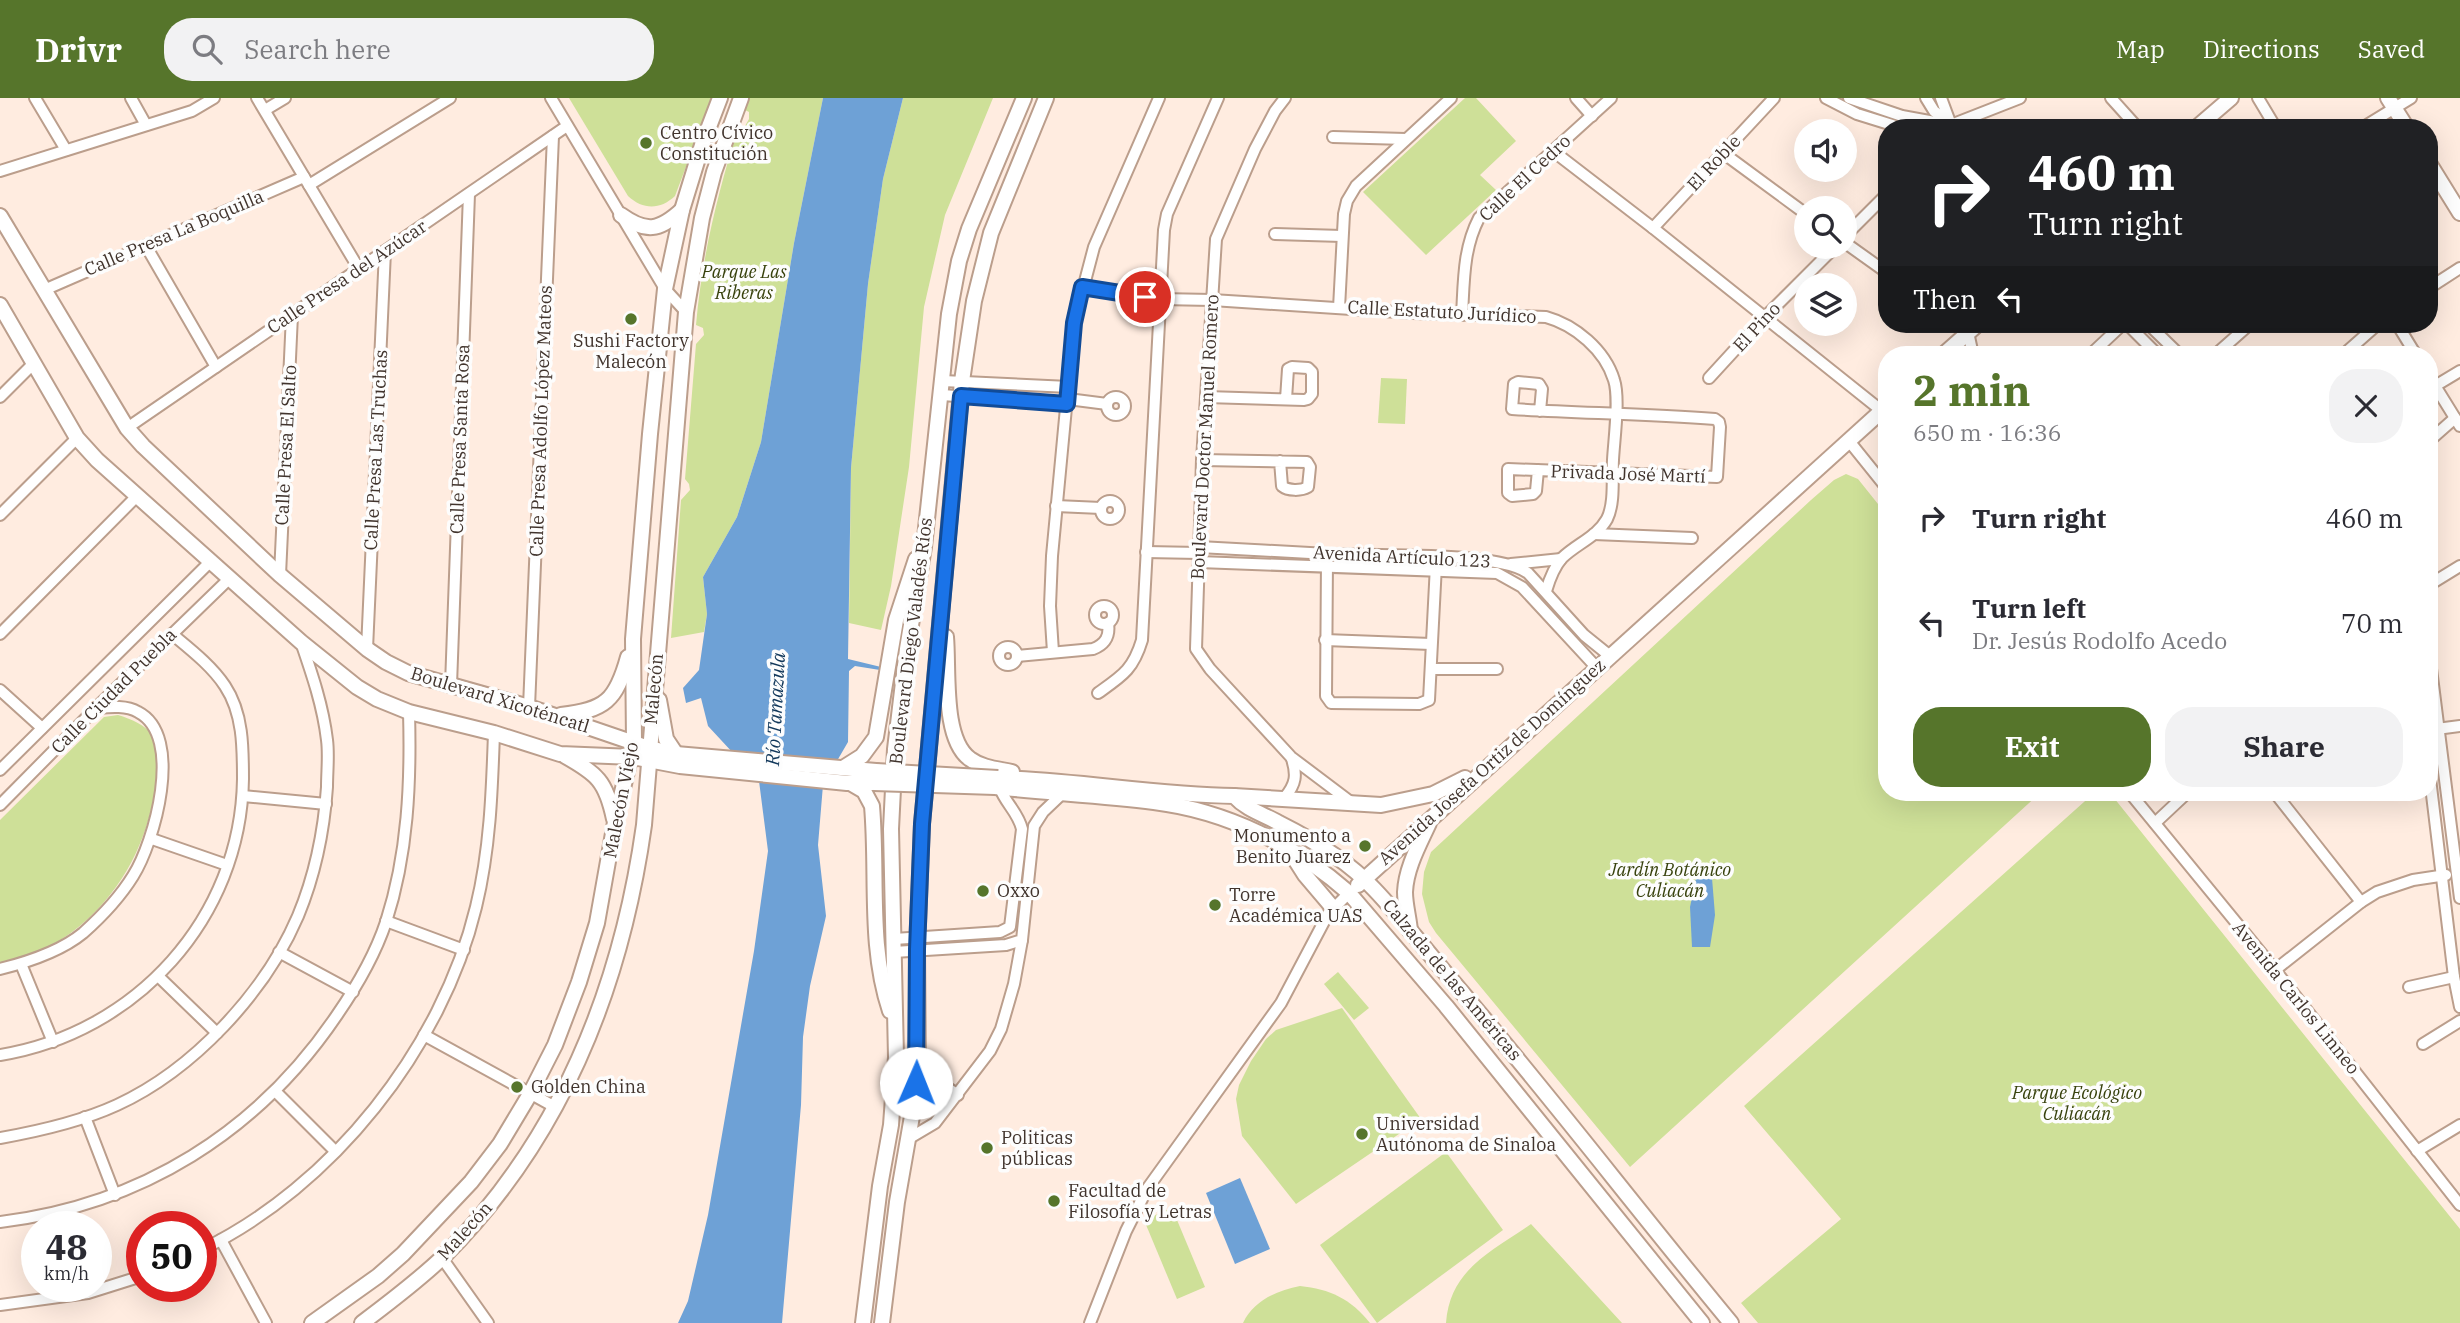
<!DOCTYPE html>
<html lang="en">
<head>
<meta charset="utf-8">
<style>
	body { margin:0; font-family:"IBM Plex Serif",serif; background:#f2f2f3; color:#2b2b33; height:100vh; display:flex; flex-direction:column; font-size:26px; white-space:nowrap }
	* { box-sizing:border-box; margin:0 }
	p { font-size:23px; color:#7c7c81 }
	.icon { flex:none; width:38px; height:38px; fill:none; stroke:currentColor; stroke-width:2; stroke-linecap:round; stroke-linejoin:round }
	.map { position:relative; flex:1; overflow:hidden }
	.drawer { position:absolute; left:1878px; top:248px; width:560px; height:455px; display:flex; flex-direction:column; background:#fff; border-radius:28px; box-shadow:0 7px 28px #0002 }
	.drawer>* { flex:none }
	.hud { position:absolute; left:1878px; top:21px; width:560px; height:214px; border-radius:28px; box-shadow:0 7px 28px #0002; background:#202124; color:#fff; overflow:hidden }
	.tools { position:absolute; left:1794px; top:21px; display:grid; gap:14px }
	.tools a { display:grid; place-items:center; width:63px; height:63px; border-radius:50%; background:#fff; box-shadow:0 7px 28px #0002; font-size:35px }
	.speed { position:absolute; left:21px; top:1113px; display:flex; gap:14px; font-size:35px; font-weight:700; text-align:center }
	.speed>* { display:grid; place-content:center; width:91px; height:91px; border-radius:50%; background:#fff; box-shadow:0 7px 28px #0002; line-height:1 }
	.speed small { font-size:18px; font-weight:400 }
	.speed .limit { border:10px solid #d22; background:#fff; color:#111 }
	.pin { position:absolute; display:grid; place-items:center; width:60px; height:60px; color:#fff; margin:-30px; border:4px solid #fff; border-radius:50%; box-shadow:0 2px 7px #0007 }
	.me { position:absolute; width:77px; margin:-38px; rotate:1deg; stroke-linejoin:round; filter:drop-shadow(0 0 5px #0008) }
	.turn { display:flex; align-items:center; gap:24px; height:147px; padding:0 35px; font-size:32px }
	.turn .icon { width:91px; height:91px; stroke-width:2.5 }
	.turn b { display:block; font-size:49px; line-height:60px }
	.then { display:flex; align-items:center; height:66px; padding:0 35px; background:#0003; gap:14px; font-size:26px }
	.round { display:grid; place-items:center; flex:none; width:74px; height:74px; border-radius:28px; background:#f2f2f3 }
	.headline { display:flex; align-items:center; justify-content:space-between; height:119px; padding:0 35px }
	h1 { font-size:42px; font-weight:700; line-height:52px; color:#56752b }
	.cta { display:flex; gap:14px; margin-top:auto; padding:14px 35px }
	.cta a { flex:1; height:80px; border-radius:28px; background:#56752b; color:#fff; font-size:28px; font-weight:700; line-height:80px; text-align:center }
	.cta a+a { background:#f2f2f3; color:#2b2b33 }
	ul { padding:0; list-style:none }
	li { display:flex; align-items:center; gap:21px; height:105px; padding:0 35px }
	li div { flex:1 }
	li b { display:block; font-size:26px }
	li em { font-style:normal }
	header { display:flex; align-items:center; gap:42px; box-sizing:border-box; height:98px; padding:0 35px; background:#56752b; color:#fff }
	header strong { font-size:33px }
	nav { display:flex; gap:38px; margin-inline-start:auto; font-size:24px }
	.search { width:490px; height:63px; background:#f2f2f3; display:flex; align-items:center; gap:18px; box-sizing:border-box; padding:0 24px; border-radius:28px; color:#7c7c81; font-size:26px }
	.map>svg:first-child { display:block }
</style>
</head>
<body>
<header>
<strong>Drivr</strong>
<div class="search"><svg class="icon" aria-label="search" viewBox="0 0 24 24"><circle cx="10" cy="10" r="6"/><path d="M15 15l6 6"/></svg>Search here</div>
<nav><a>Map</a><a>Directions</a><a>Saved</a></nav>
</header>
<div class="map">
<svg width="2460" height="1225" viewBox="0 0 2460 1225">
	<rect width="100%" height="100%" fill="#ffece0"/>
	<!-- green -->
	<g fill="#cee098">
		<path d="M569 0H712L675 98C660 112 643 112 628 98Z"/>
		<path d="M750 0H823L794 145 761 344 737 419 703 479 707 516 704 534 671 540 681 402 690 392 689 386 685 381 696 246 704 237 703 230 696 227C702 157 718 96 738 29L745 28 749 21V14L745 12Z"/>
		<polygon points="903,0 993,0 945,117 924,209 909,369 891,488 881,532 849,525 851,370 868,186 883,81"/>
		<polygon points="1465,0 1476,0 1516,43 1480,77 1496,92 1426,157 1363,94"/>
		<polygon points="1381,280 1407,281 1405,326 1378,325"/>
		<polygon points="1846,376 1858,381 1886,416 1886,695 2040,695 1630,1069 1436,835 1429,824 1422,796 1424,774 1431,754 1811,402 1834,382"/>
		<path d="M118 617C131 621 146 627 154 639 162 650 159 669 157 681 149 736 130 780 90 819 65 843 34 859 0 866V722L104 619Z"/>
		<polygon points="2094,695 2110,695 2460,1131 2460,1225 1758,1225 1741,1205 1841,1121 1744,1008"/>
		<polygon points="1338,874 1369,910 1354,922 1324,886"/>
		<polygon points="1342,910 1421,1021 1296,1106 1242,1038 1236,1001 1239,987 1251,963 1266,941 1276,932"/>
		<polygon points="1446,1054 1503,1132 1377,1225 1320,1147"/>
		<polygon points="1172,1110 1205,1189 1177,1201 1144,1122"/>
		<path d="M1531 1126 1622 1225H1446C1450 1171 1491 1154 1531 1126Z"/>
		<path d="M1300 1188C1330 1191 1351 1201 1370 1225H1243C1254 1202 1277 1193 1300 1188Z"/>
	</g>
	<!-- water -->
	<g fill="#6ea1d6">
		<polygon points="823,0 903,0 883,81 868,186 851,370 848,561 881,569 880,572 855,568 849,573 848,644 823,687 818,747 826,818 810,888 803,939 801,1007 782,1225 678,1225 688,1203 708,1117 754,853 768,753 759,683 708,628 701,600 686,605 683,590 699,572 707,516 703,479 737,419 761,344 794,145"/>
		<polygon points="1696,780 1712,780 1715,817 1710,849 1692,849 1690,809"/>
		<polygon points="1240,1080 1270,1151 1235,1166 1206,1095"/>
	</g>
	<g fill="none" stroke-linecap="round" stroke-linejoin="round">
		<defs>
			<g id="minor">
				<polyline points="35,0 66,52"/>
				<polyline points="131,0 146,27"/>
				<polyline points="257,0 359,171"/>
				<polyline points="551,0 665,191 686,214"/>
				<polyline points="1285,0 1275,13 1255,51 1216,141 1202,362 1196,551 1210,571 1291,659 1352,705"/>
				<polyline points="1576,0 1592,18"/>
				<polyline points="1826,0 1857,16 1902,30"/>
				<polyline points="1849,0 1902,18 1951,27 1954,30"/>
				<polyline points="1926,0 1934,13 1949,25"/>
				<polyline points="1941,0 1951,27"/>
				<polyline points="2111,0 2138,30"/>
				<polyline points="2258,0 2276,30"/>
				<polyline points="265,12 285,0"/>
				<polyline points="1949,30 1951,27 2020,0"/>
				<polyline points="2362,30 2411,0"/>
				<polyline points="1333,39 1406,41"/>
				<polyline points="1553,53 1653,130 1882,313"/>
				<polyline points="1723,55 1806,116"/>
				<polyline points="0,73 192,13 214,0"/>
				<polyline points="309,87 450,0"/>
				<polyline points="1653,130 1774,0"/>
				<polyline points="1275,136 1342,138"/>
				<polyline points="1844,139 1886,97"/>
				<polyline points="1844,144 1886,174"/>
				<polyline points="146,148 216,269"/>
				<path d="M1082 189 1160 201 1212 202 1413 215 1546 219C1575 227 1605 252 1614 282 1620 300 1614 342 1613 362 1612 380 1615 405 1607 421 1597 439 1576 446 1562 460 1555 468 1549 483 1546 493"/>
				<polyline points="2429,190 2460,170"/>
				<polyline points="44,192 304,79"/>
				<polyline points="1339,210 1344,116 1347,103 1356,88 1451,0"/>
				<path d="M1462 217C1464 183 1463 151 1479 120L1611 0"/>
				<polyline points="1957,226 1968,234 1973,257"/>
				<polyline points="2127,226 2158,257"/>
				<polyline points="2148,226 2180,257"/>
				<polyline points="2397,226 2416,257"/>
				<polyline points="2090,257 2123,226"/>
				<polyline points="2215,257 2250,226"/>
				<polyline points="2343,257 2378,226"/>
				<polyline points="2429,278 2460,328"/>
				<polyline points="1709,280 1764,220 1835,149"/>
				<polyline points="943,283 1069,289"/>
				<polyline points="2435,288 2460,273"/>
				<polyline points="942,297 1067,306"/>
				<polyline points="0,299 34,265"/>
				<polyline points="1206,299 1304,302 1308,301 1312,296 1312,274 1308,270 1292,269 1288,271 1286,301"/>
				<circle cx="1116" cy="308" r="9"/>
				<polyline points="1068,301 1107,306"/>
				<polyline points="127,330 567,28"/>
				<polyline points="1849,343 1886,389"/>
				<polyline points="2429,343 2455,320"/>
				<path d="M1202 362 1307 364 1310 369 1308 389C1301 393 1288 393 1282 388L1280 363"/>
				<path d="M1538 372 1536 393 1533 396 1512 398 1508 395V371L1717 379 1720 329 1719 324 1715 321C1647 316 1580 315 1512 311L1514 286 1518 284 1539 286 1542 291 1540 313"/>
				<circle cx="1110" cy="412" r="9"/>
				<polyline points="1056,408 1101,410"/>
				<polyline points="0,417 77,340"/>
				<polyline points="1594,436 1692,440"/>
				<path d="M1199 449C1242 451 1285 454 1328 456 1370 458 1498 453 1528 475L1584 537 1610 558"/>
				<polyline points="1146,454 1199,455"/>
				<polyline points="1327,462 1326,598 1331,605 1419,606 1429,602 1436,467"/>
				<polyline points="1199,464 1497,475 1522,489 1597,570"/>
				<polyline points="1511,466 1561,461"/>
				<polyline points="280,477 292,217"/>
				<polyline points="2429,487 2460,468"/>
				<circle cx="1104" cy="517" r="9"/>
				<polyline points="0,536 137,398"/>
				<polyline points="1325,542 1431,546"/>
				<circle cx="1008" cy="558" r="9"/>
				<polyline points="367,551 385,153"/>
				<polyline points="1053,554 1050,508 1052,458 1074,225 1094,149 1159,0"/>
				<polyline points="2429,555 2460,800"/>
				<path d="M1017 558 1093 551C1106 546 1110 538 1108 525"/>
				<polyline points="1431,571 1497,571"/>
				<polyline points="451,587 469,96"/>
				<polyline points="0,592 42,630"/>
				<path d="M1098 595C1122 578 1133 572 1142 542L1164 132 1167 116 1218 0"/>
				<polyline points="529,609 553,38"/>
				<polyline points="2429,632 2460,628"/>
				<polyline points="0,672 211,463"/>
				<polyline points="2429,672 2454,879 2460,909"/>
				<polyline points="2130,695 2275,872 2460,1107"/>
				<polyline points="2275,695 2361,804"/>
				<polyline points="243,698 326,706"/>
				<path d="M1281 699H1285C1296 686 1297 677 1292 661"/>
				<polyline points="0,707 96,610 230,480"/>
				<polyline points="2155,725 2187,695"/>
				<polyline points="152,741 227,767"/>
				<polyline points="386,823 464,852"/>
				<path d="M894 841 1000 834 1010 829 1022 731C1018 714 1005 705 1000 690"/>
				<polyline points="279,854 353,894"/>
				<polyline points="894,854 1006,847 1022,842 1034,728 1043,714 1064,694"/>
				<polyline points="21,866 53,944"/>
				<path d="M0 871C28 864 60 854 83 835 101 819 120 799 133 778 154 745 185 638 138 614 126 607 109 609 96 610"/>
				<polyline points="2275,872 2361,804 2377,794 2413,782 2446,777"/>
				<polyline points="159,879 217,935"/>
				<polyline points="2409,889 2454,879"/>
				<polyline points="424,937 555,1009"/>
				<polyline points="2423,946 2460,923"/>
				<path d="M0 957C136 935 241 820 243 681 243 649 243 615 225 588 212 568 190 551 172 536"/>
				<polyline points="918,969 958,997"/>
				<polyline points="275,993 335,1053"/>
				<polyline points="85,1019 115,1097"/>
				<path d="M0 1040C40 1033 80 1024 117 1007 193 972 265 895 298 818 315 777 324 733 327 689 327 673 329 657 327 642 323 608 312 576 301 544"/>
				<polyline points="908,1041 935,1025 990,953 1001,931 1014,886 1022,842"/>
				<polyline points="2417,1053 2460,1027"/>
				<polyline points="69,1112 73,1129"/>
				<path d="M0 1124C141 1107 258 1034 337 917 357 888 375 857 386 824 408 756 411 684 409 614"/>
				<polyline points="221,1142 266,1225"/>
				<path d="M201 1152C332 1089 442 950 476 809 490 752 492 694 494 635"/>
				<polyline points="442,1160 488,1225"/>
				<polyline points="0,1207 88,1195 142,1178"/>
				<polyline points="1090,1225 1126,1133 1147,1091 1281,905 1328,816 1349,795"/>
			</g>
			<g id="major">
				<polyline points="2388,0 2407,30"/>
				<polyline points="2196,30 2231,0"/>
				<polyline points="2429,65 2460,115"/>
				<path d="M621 117C646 135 659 133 682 112"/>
				<polyline points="0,118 127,330 143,348 280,477 367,551 386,564 408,575 529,609 649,650 676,656 876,673"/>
				<polyline points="0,207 77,340 97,362 301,544 357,589 377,601 409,614 494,635 560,656 633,659 680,668 847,685 874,685"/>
				<polyline points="1943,257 1978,226"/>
				<path d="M946 539C949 572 942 641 970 661 982 670 998 671 1012 674"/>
				<polyline points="659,602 666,641 676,656"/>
				<path d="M561 617C605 612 616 603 628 559"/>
				<path d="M565 658C597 676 606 683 614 721"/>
				<polyline points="843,670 862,658 876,639 896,522 916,461"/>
				<path d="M998 680C1077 682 1155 697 1234 698 1247 712 1263 716 1279 725 1311 741 1350 765 1374 791 1399 817 1420 845 1443 872 1542 987 1634 1108 1731 1225"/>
				<path d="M852 686 864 693 872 708C878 777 868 847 890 913"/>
				<path d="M995 689C1048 695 1101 697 1154 704 1227 713 1295 747 1349 795L1446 908 1702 1225"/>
				<polyline points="1234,698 1381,707 1433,696 1465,680"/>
				<polyline points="1291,755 1305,777 1333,810"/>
				<polyline points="1358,787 1886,309"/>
				<path d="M1410 833C1409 820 1405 807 1405 794 1406 770 1419 747 1429 725"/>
				<polyline points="312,1225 378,1178 403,1156 471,1084 500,1046 530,996 555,947 579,884 597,825 615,724 634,644 633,541 650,336 665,191 682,112 702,47 720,0"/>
				<path d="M362 1225C390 1204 419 1182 444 1158 562 1040 621 890 644 727L686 214 702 120 714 74 741 0"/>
				<polyline points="863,1225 880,1088 891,1027 896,959 891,731 895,651 907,551 924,449 949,216 959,163 969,131 1024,0"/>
				<polyline points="882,1225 897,1104 915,1001 918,969 917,851 922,726 962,283 974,203 991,135 1046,0"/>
			</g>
		</defs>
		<!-- minor casing -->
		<use href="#minor" stroke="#bb9e8c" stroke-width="14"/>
		<!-- major casing -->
		<use href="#major" stroke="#bb9e8c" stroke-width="18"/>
		<!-- minor -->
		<use href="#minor" stroke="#fff" stroke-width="10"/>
		<!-- major -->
		<use href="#major" stroke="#fff" stroke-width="14"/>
		<defs>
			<g id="major-bridge">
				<polyline points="876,673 998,680"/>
				<polyline points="874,685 995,689"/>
			</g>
		</defs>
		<!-- major-bridge casing -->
		<use href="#major-bridge" stroke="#bb9e8c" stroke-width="18" stroke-linecap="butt"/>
		<!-- major-bridge -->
		<use href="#major-bridge" stroke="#fff" stroke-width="14"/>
	</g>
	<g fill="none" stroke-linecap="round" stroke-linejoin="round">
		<defs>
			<polyline id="route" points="916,985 917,851 922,726 961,298 1067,306 1074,225 1082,189 1145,199"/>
		</defs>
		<!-- route casing -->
		<use href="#route" stroke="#114b97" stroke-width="18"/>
		<!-- route -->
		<use href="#route" stroke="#1a73e8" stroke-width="12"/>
	</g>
	<!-- markers -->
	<g fill="#56752b" stroke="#fdfdfd" stroke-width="2.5">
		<circle cx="646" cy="45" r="7"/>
		<circle cx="631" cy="221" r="7"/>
		<circle cx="1365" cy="748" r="7"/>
		<circle cx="983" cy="793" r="7"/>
		<circle cx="1215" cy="807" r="7"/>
		<circle cx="517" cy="989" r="7"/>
		<circle cx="1362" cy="1036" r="7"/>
		<circle cx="987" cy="1050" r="7"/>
		<circle cx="1054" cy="1103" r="7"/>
	</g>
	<g text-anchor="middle" stroke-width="7" stroke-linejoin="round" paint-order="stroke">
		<!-- poi labels -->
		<g font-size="18" fill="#41342d" stroke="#fdfdfd" text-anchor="start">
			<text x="660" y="41">Centro Cívico<tspan x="660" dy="21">Constitución</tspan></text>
			<text x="631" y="249" text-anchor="middle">Sushi Factory<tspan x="631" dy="21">Malecón</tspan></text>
			<text x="1351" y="744" text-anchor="end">Monumento a<tspan x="1351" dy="21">Benito Juarez</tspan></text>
			<text x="997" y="799">Oxxo</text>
			<text x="1229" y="803">Torre<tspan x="1229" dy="21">Académica UAS</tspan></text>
			<text x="531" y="995">Golden China</text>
			<text x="1376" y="1032">Universidad<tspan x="1376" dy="21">Autónoma de Sinaloa</tspan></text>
			<text x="1001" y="1046">Politicas<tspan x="1001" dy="21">públicas</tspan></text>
			<text x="1068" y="1099">Facultad de<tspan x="1068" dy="21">Filosofía y Letras</tspan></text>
		</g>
		<!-- street labels -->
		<g font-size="18" fill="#41342d" stroke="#fdfdfd">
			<text transform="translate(1714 65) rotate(-47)" y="6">El Roble</text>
			<text transform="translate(1525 80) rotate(-43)" y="6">Calle El Cedro</text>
			<text transform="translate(174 135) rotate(-23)" y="6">Calle Presa La Boquilla</text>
			<text transform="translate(347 179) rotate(-34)" y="6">Calle Presa del Azúcar</text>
			<text transform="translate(1442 214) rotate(3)" y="6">Calle Estatuto Jurídico</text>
			<text transform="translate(1757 229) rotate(-47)" y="6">El Pino</text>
			<text transform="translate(541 323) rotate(-88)" y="6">Calle Presa Adolfo López Mateos</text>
			<text transform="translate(1205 339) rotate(-87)" y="6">Boulevard Doctor Manuel Romero</text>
			<text transform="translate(460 341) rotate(-88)" y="6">Calle Presa Santa Rosa</text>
			<text transform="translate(286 347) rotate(-87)" y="6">Calle Presa El Salto</text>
			<text transform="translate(376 352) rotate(-87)" y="6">Calle Presa Las Truchas</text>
			<text transform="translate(1628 376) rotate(2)" y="6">Privada José Martí</text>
			<text transform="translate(1402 459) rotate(3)" y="6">Avenida Artículo 123</text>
			<text transform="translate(911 543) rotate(-83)" y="6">Boulevard Diego Valadés Ríos</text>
			<text transform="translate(654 591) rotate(-85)" y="6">Malecón</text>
			<text transform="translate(114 593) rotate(-45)" y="6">Calle Ciudad Puebla</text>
			<text transform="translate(500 602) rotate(17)" y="6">Boulevard Xicoténcatl</text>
			<text transform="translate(1492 664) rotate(-42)" y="6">Avenida Josefa Ortiz de Domínguez</text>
			<text transform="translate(621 702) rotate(-79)" y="6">Malecón Viejo</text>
			<text transform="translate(1452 882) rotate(50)" y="6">Calzada de las Américas</text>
			<text transform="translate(2296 900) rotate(51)" y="6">Avenida Carlos Linneo</text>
			<text transform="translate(465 1133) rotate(-48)" y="6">Malecón</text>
		</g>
		<!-- park labels -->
		<g font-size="18" font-style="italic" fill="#38420d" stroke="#fdfdfd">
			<text x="744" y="180">Parque Las<tspan x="744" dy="21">Riberas</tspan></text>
			<text x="1670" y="778">Jardín Botánico<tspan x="1670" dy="21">Culiacán</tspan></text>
			<text x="2077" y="1001">Parque Ecológico<tspan x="2077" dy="21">Culiacán</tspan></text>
		</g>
		<!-- water labels -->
		<g font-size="19" font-style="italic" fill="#11375a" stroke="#fdfdfd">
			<text transform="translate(775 611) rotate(-87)" y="7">Río Tamazula</text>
		</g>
	</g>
</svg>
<div class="tools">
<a><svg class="icon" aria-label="sound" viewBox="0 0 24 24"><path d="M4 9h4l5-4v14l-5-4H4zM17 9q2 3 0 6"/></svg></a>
<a><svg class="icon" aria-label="search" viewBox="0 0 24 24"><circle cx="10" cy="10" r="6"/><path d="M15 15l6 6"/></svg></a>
<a><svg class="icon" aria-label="layers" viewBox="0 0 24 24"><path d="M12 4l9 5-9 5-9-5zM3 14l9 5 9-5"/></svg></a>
</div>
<div class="speed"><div>48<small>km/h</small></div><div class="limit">50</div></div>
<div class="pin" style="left:1145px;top:199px;background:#d93025"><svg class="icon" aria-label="arrive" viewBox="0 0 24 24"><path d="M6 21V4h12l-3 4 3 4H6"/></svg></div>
<svg class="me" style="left:916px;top:985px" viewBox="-20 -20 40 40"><circle r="19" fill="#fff"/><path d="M0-13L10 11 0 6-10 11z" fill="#1a73e8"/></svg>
<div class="hud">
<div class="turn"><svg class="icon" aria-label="right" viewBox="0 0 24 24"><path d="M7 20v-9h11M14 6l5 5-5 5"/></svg><div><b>460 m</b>Turn right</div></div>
<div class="then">Then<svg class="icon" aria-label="left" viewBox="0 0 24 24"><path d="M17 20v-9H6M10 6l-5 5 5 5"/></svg></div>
</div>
<section class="drawer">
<div class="headline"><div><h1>2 min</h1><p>650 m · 16:36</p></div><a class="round"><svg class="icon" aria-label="close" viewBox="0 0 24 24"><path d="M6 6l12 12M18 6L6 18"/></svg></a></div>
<ul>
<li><svg class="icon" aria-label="right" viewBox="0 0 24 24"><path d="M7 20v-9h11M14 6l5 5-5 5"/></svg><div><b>Turn right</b></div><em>460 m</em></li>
<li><svg class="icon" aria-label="left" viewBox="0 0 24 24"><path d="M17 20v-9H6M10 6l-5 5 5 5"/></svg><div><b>Turn left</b><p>Dr. Jesús Rodolfo Acedo</p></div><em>70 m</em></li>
</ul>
<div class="cta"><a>Exit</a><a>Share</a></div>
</section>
</div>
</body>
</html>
